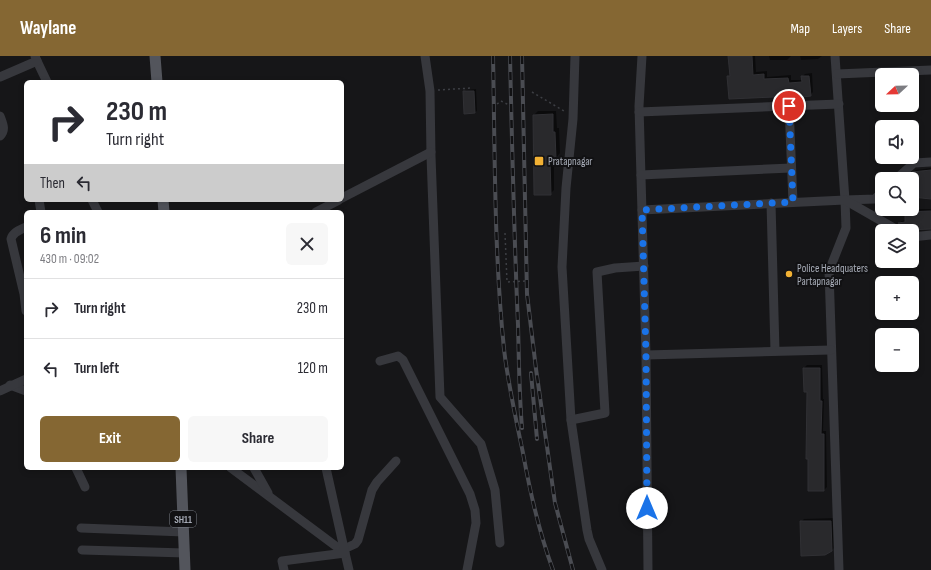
<!DOCTYPE html>
<html lang="en">
<head>
<meta charset="utf-8">
<style>
	body { margin:0; font-family:"Sofia Sans Condensed",sans-serif; background:#f7f7f7; color:#2b2b33; height:100vh; display:flex; flex-direction:column; font-size:15px; white-space:nowrap }
	* { box-sizing:border-box; margin:0 }
	p { font-size:13px; color:#7c7c81 }
	.icon { flex:none; width:22px; height:22px; fill:none; stroke:currentColor; stroke-width:2; stroke-linecap:round; stroke-linejoin:round }
	.map { position:relative; flex:1; overflow:hidden }
	.drawer { position:absolute; left:24px; top:154px; width:320px; height:260px; display:flex; flex-direction:column; background:#fff; border-radius:6px; box-shadow:0 2px 6px #0003 }
	.drawer>* { flex:none }
	.guide { position:absolute; left:24px; top:24px; width:320px; height:122px; border-radius:6px; box-shadow:0 2px 6px #0003; background:#fff; color:#2b2b33; overflow:hidden }
	.needle { width:26px; rotate:248deg }
	.tools { position:absolute; left:875px; top:12px; display:grid; gap:8px }
	.tools a { display:grid; place-items:center; width:44px; height:44px; border-radius:6px; background:#fff; box-shadow:0 2px 6px #0003; font-size:20px }
	.pin { position:absolute; display:grid; place-items:center; width:34px; height:34px; color:#fff; margin:-17px; border:2px solid #fff; border-radius:50%; box-shadow:0 1px 4px #0007 }
	.me { position:absolute; width:44px; margin:-22px; rotate:0deg; stroke-linejoin:round; filter:drop-shadow(0 0 3px #0008) }
	.turn { display:flex; align-items:center; gap:14px; height:84px; padding:0 16px; font-size:18px }
	.turn .icon { width:52px; height:52px; stroke-width:2.5 }
	.turn b { display:block; font-size:28px; line-height:34px }
	.then { display:flex; align-items:center; height:38px; padding:0 16px; background:#0003; gap:8px; font-size:15px }
	.round { display:grid; place-items:center; flex:none; width:42px; height:42px; border-radius:6px; background:#f7f7f7 }
	.headline { display:flex; align-items:center; justify-content:space-between; height:68px; padding:0 16px }
	h1 { font-size:24px; font-weight:700; line-height:30px }
	.action { display:flex; gap:8px; margin-top:auto; padding:8px 16px }
	.action a { flex:1; height:46px; border-radius:6px; background:#856733; color:#fff; font-size:16px; font-weight:700; line-height:46px; text-align:center }
	.action a+a { background:#f7f7f7; color:#2b2b33 }
	ul { padding:0; list-style:none }
	li { display:flex; align-items:center; gap:12px; height:60px; padding:0 16px; border-top:1px solid #e1e1e2 }
	li div { flex:1 }
	li b { display:block; font-size:15px }
	li em { font-style:normal }
	header { display:flex; align-items:center; gap:24px; box-sizing:border-box; height:56px; padding:0 20px; background:#856733; color:#fff }
	header strong { font-size:19px }
	nav { display:flex; gap:22px; margin-inline-start:auto; font-size:14px }
	.map>svg:first-child { display:block }
</style>
</head>
<body>
<header>
<strong>Waylane</strong>
<nav><a>Map</a><a>Layers</a><a>Share</a></nav>
</header>
<div class="map">
<svg width="931" height="514" viewBox="0 0 931 514">
	<rect width="100%" height="100%" fill="#161618"/>
	<!-- shadow -->
	<g fill="#0007">
		<polygon points="729,0 755,0 756,16 767,15 767,21 791,19 791,24 803,24 802,21 805,18 812,17 813,36 810,39 774,40 728,21 731,19"/>
		<polygon points="769,0 791,0 787,4 770,4"/>
		<polygon points="800,0 822,0 818,3 801,4"/>
		<polygon points="476,33 477,55 475,56 464,36 466,34"/>
		<polygon points="538,55 556,55 557,72 559,72 560,97 556,102 554,102 554,134 550,138 534,59"/>
		<polygon points="931,112 931,142 912,140 912,123 906,123 916,114"/>
		<polygon points="909,153 931,153 931,172 907,171 899,167 902,165 906,164 906,156"/>
		<polygon points="807,309 822,309 823,343 824,343 823,375 826,375 827,431 824,434 804,312"/>
		<polygon points="834,462 835,491 832,494 801,466 804,463"/>
	</g>
	<!-- building -->
	<g fill="#29292c" stroke="#303034">
		<polygon points="728,0 752,0 753,19 764,18 764,23 788,22 789,27 802,26 801,20 809,20 811,40 775,44 774,41 729,43 727,20 730,20"/>
		<polygon points="463,35 474,35 475,57 464,58"/>
		<polygon points="553,58 553,76 555,76 556,103 550,103 551,139 534,139 533,59"/>
		<polygon points="931,114 931,143 912,141 912,123 905,123 912,116"/>
		<polygon points="931,155 931,173 906,174 906,171 898,167 905,166 905,156"/>
		<polygon points="803,312 820,312 820,345 822,345 821,378 824,378 824,435 808,435 808,403 806,403 807,336 804,336"/>
		<polygon points="800,465 831,465 832,495 825,499 801,500"/>
	</g>
	<g fill="none" stroke-linecap="round" stroke-linejoin="round">
		<!-- path -->
		<g stroke="#3d3f44" stroke-width="1.5" stroke-dasharray="2 3" stroke-linecap="butt">
			<polyline points="438,34 472,32"/>
			<polyline points="532,36 564,55"/>
			<polyline points="497,48 501,45 509,49"/>
			<polyline points="505,177 507,226 527,225"/>
		</g>
		<!-- minor -->
		<g stroke="#37383d" stroke-width="9">
			<polyline points="425,0 430,35 431,100 440,341 481,388 495,434 500,487"/>
			<polyline points="575,0 573,63 566,132 562,211 571,364 587,474 589,483 602,514"/>
			<polyline points="642,0 639,50 646,299 648,514"/>
			<polyline points="835,0 845,144 846,172 829,215 839,514"/>
			<polyline points="37,5 47,26"/>
			<polyline points="837,18 931,14"/>
			<polyline points="0,21 37,5 35,0"/>
			<polyline points="789,50 793,146"/>
			<polyline points="639,56 839,48"/>
			<path d="M0 60C3 68 6 74 0 80"/>
			<polyline points="641,119 791,112"/>
			<polyline points="896,123 914,107 931,106"/>
			<polyline points="342,142 431,96"/>
			<polyline points="39,144 41,156"/>
			<polyline points="92,144 98,156"/>
			<polyline points="845,144 875,143 882,136"/>
			<polyline points="771,147 775,295"/>
			<polyline points="642,154 845,144 899,175"/>
			<polyline points="316,156 339,144"/>
			<path d="M26 171C20 174 13 176 11 183L24 238 26 255"/>
			<polyline points="912,181 931,179"/>
			<polyline points="646,299 831,294"/>
			<polyline points="380,305 398,300 403,304 470,438 475,454 476,467 467,514"/>
			<polyline points="10,329 26,335"/>
			<polyline points="0,335 26,323"/>
			<polyline points="571,364 605,357 597,216 615,212 644,210"/>
			<polyline points="76,412 85,431"/>
			<polyline points="231,412 345,497 349,514"/>
			<polyline points="254,412 268,437"/>
			<polyline points="81,472 184,476"/>
			<polyline points="344,493 355,488 358,484 372,434 377,426 396,405"/>
			<polyline points="82,494 185,497"/>
			<polyline points="284,514 282,505 345,497 326,412"/>
		</g>
		<!-- major -->
		<g stroke="#53555c" stroke-width="11">
			<polyline points="155,0 157,26"/>
			<polyline points="163,144 164,156"/>
			<polyline points="181,412 185,514"/>
		</g>
		<defs>
			<g id="rail">
				<path d="M493 0C495 98 494 196 504 293 508 328 516 363 523 397 530 436 539 476 553 514"/>
				<path d="M510 0C512 90 514 179 518 269 519 303 519 337 522 372"/>
				<polyline points="522,0 527,238 536,313 555,447 573,514"/>
				<polyline points="531,317 537,383"/>
			</g>
		</defs>
		<!-- rail casing -->
		<use href="#rail" stroke="#4a4c52" stroke-width="4"/>
		<!-- rail -->
		<use href="#rail" stroke="#111113" stroke-width="2.5" stroke-dasharray="8" stroke-linecap="butt"/>
	</g>
	<g fill="none" stroke-linecap="round" stroke-linejoin="round">
		<!-- route -->
		<polyline stroke="#1a73e8" stroke-width="7" stroke-dasharray="0 12.6" points="647,452 646,299 642,154 793,146 789,50"/>
	</g>
	<!-- markers -->
	<g fill="#f2b134" stroke="#111113" stroke-width="1.5">
		<rect x="534" y="100" width="10" height="10" rx="2"/>
		<circle cx="789" cy="218" r="4"/>
	</g>
	<g text-anchor="middle" stroke-width="4" stroke-linejoin="round" paint-order="stroke">
		<!-- shield labels -->
		<rect fill="#111113" stroke="#7b7e86" stroke-width="1" x="170" y="455" width="26" height="16" rx="3"/>
		<g font-size="10" font-weight="bold" fill="#a8adb8">
			<text x="183" y="467">SH11</text>
		</g>
		<!-- poi labels -->
		<g font-size="11" fill="#a8adb8" stroke="#111113" text-anchor="start">
			<text x="548" y="109">Pratapnagar</text>
			<text x="797" y="216">Police Headquaters<tspan x="797" dy="13">Partapnagar</tspan></text>
		</g>
	</g>
</svg>
<div class="tools">
<a><svg class="needle" viewBox="-14 -14 28 28"><path d="M0-13l5 13h-10z" fill="#e53935"/><path d="M0 13l5-13h-10z" fill="#7c7c81"/></svg></a>
<a><svg class="icon" aria-label="sound" viewBox="0 0 24 24"><path d="M4 9h4l5-4v14l-5-4H4zM17 9q2 3 0 6"/></svg></a>
<a><svg class="icon" aria-label="search" viewBox="0 0 24 24"><circle cx="10" cy="10" r="6"/><path d="M15 15l6 6"/></svg></a>
<a><svg class="icon" aria-label="layers" viewBox="0 0 24 24"><path d="M12 4l9 5-9 5-9-5zM3 14l9 5 9-5"/></svg></a>
<a>+</a>
<a>−</a>
</div>
<div class="pin" style="left:789px;top:50px;background:#d93025"><svg class="icon" aria-label="arrive" viewBox="0 0 24 24"><path d="M6 21V4h12l-3 4 3 4H6"/></svg></div>
<svg class="me" style="left:647px;top:452px" viewBox="-20 -20 40 40"><circle r="19" fill="#fff"/><path d="M0-13L10 11 0 6-10 11z" fill="#1a73e8"/></svg>
<div class="guide">
<div class="turn"><svg class="icon" aria-label="right" viewBox="0 0 24 24"><path d="M7 20v-9h11M14 6l5 5-5 5"/></svg><div><b>230 m</b>Turn right</div></div>
<div class="then">Then<svg class="icon" aria-label="left" viewBox="0 0 24 24"><path d="M17 20v-9H6M10 6l-5 5 5 5"/></svg></div>
</div>
<section class="drawer">
<div class="headline"><div><h1>6 min</h1><p>430 m · 09:02</p></div><a class="round"><svg class="icon" aria-label="close" viewBox="0 0 24 24"><path d="M6 6l12 12M18 6L6 18"/></svg></a></div>
<ul>
<li><svg class="icon" aria-label="right" viewBox="0 0 24 24"><path d="M7 20v-9h11M14 6l5 5-5 5"/></svg><div><b>Turn right</b></div><em>230 m</em></li>
<li><svg class="icon" aria-label="left" viewBox="0 0 24 24"><path d="M17 20v-9H6M10 6l-5 5 5 5"/></svg><div><b>Turn left</b></div><em>120 m</em></li>
</ul>
<div class="action"><a>Exit</a><a>Share</a></div>
</section>
</div>
</body>
</html>
